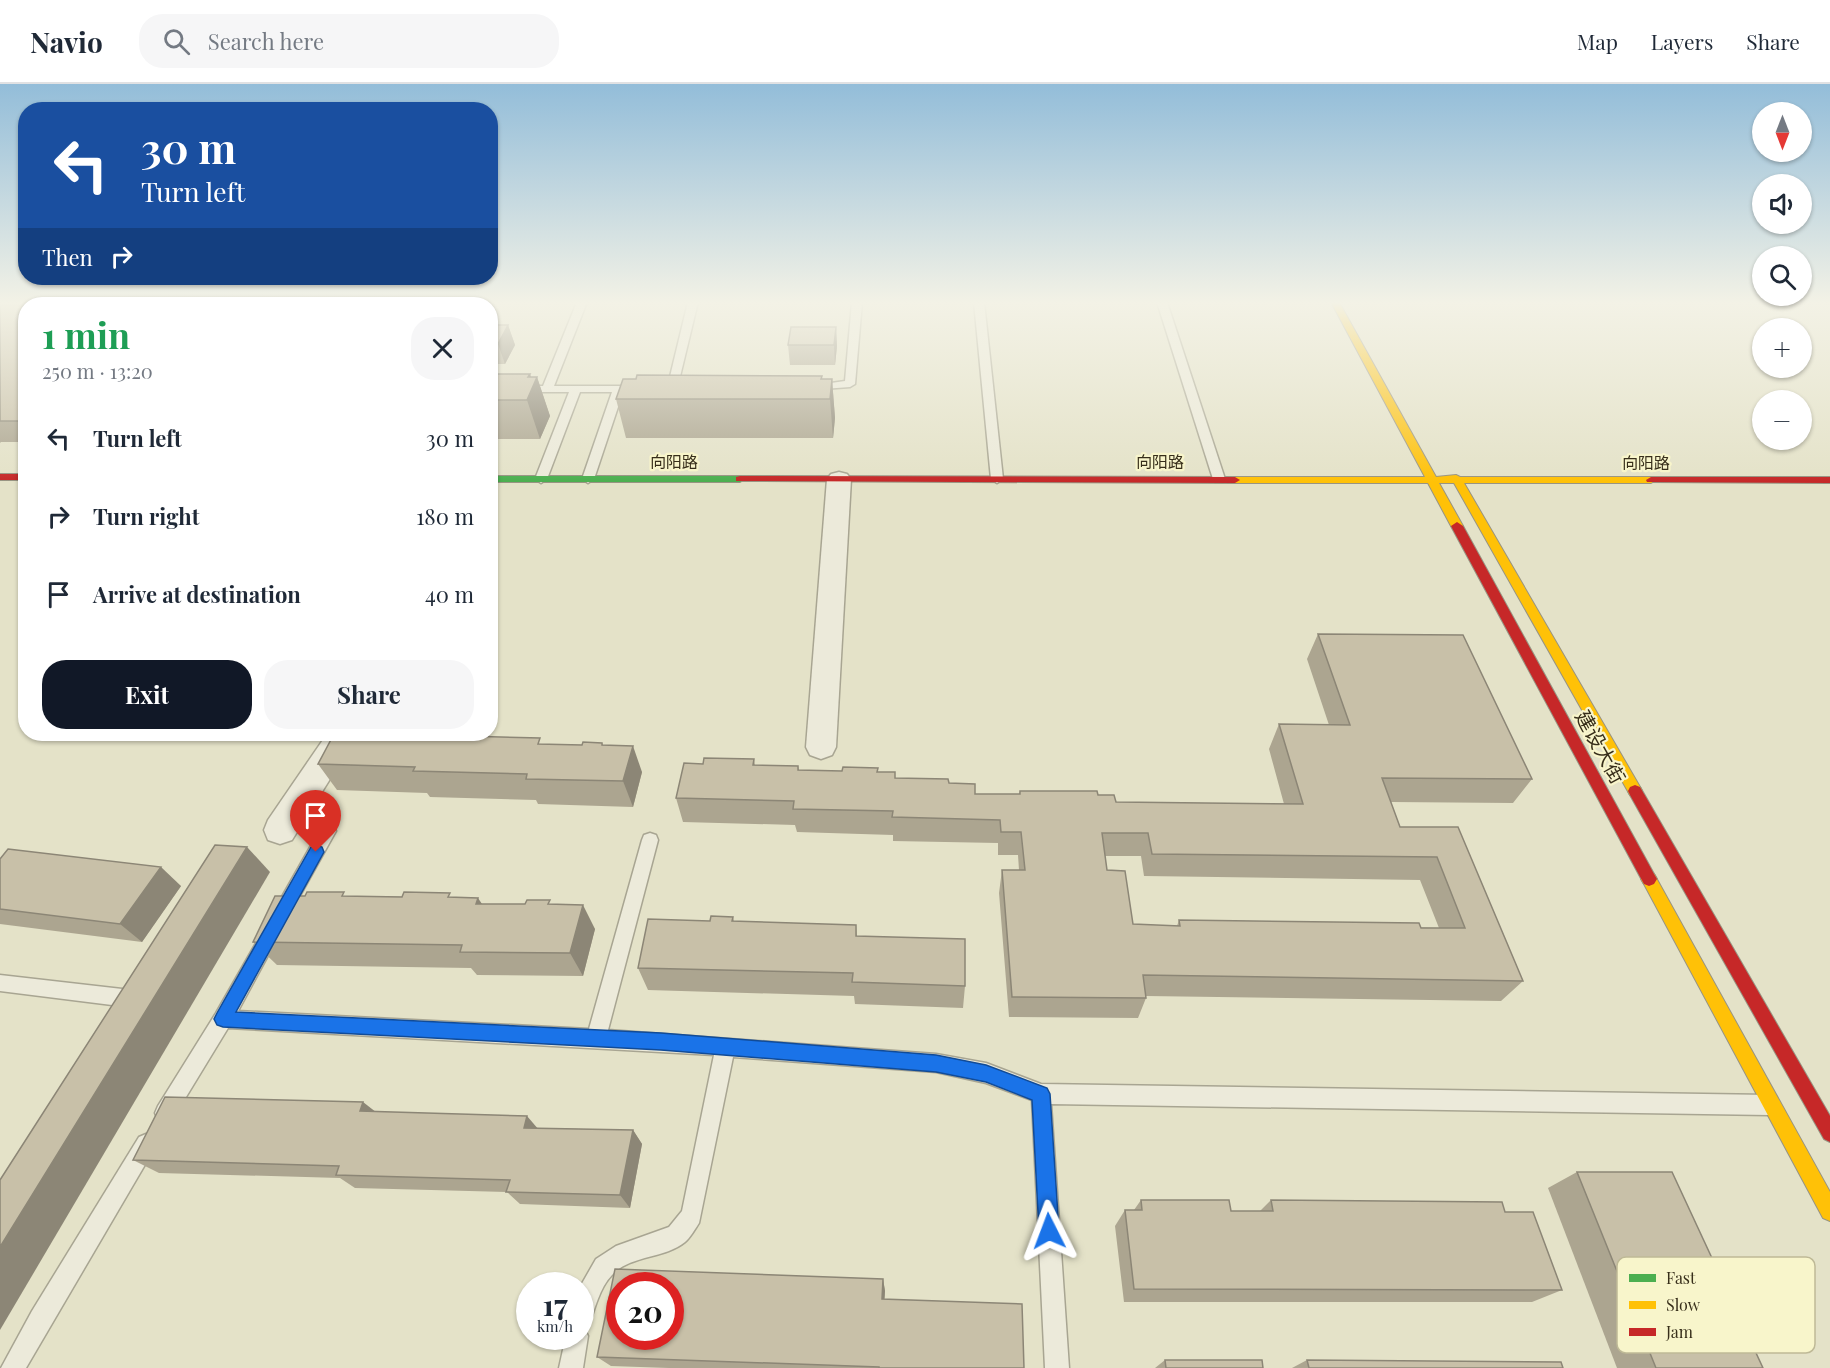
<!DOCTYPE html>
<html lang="en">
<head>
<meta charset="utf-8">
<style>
	body { margin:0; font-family:"Playfair Display","Noto Sans SC",serif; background:#f6f6f7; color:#1f2937; height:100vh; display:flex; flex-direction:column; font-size:22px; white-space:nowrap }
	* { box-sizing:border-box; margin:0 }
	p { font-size:20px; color:#747a83 }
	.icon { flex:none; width:33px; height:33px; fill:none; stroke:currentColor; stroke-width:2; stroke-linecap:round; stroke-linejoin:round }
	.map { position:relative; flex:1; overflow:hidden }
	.side { position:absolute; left:18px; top:213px; width:480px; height:444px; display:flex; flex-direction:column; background:#fff; border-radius:24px; box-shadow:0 2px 4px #0004 }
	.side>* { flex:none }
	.guide { position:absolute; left:18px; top:18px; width:480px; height:183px; border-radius:24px; box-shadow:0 2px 4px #0004; background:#1a4fa0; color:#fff; overflow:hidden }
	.needle { width:39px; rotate:180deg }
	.controls { position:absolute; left:1752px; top:18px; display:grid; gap:12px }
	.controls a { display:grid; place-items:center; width:60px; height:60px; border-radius:50%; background:#fff; box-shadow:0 2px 4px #0004; font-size:30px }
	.speed { position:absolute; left:516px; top:1188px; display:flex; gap:12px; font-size:30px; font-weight:700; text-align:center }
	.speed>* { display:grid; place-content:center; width:78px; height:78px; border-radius:50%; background:#fff; box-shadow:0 2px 4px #0004; line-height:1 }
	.speed small { font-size:15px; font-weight:400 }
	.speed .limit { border:9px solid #d22; background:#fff; color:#111 }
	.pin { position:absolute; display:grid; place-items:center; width:51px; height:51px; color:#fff; margin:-62px -26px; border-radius:50% 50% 50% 0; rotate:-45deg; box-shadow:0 0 6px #0007 }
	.pin .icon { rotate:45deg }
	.me { position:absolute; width:66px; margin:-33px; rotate:357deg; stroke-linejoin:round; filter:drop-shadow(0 0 4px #0008) }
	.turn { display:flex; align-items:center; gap:21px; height:126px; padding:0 24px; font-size:27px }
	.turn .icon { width:78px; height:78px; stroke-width:2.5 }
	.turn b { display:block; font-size:42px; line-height:51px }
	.then { display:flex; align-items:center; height:57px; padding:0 24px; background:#0003; gap:12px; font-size:22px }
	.round { display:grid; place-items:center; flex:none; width:63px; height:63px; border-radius:24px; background:#f6f6f7 }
	.summary { display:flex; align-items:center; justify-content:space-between; height:102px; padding:0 24px }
	h1 { font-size:36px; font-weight:700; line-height:45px; color:#1e9e55 }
	.primary-button { display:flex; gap:12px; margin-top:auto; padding:12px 24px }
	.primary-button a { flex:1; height:69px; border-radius:24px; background:#111827; color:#fff; font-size:24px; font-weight:700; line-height:69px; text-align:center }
	.primary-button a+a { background:#f6f6f7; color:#1f2937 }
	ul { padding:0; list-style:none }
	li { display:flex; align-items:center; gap:18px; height:78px; padding:0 24px }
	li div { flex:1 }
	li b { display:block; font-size:22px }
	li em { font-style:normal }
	header { display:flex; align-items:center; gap:36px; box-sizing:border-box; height:84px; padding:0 30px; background:#fff; border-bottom:2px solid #e0e1e3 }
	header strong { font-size:28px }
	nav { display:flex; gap:33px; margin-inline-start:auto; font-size:21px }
	.search { width:420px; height:54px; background:#f6f6f7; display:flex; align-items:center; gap:15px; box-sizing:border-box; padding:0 21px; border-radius:24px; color:#747a83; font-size:22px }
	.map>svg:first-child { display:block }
</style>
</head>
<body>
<header>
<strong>Navio</strong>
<div class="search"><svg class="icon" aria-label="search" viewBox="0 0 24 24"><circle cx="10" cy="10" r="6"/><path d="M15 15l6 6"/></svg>Search here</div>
<nav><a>Map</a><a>Layers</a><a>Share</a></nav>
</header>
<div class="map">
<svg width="1830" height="1284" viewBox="0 0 1830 1284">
	<rect width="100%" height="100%" fill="#e4e2c8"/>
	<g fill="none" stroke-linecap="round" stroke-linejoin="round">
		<defs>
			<g id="lane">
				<polygon points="147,218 159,218 157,220 147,220"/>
				<polygon points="410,218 421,218 419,220 410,220"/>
				<polygon points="577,218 587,218 554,302 640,302 645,305 640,308 623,308 594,395 588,399 582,395 612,308 580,308 547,395 541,399 535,395 569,308 490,308 490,302 543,302"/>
				<polygon points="688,218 698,218 677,305 672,308 667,305"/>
				<polygon points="852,218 862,218 855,300 850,303 810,306 810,302 845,297"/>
				<polygon points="974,218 984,218 1003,395 997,399 991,395"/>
				<polygon points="1157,218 1167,218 1225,395 1223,398 1215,398 1213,395"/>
				<polygon points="328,740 334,742 336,747 287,835 281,838 275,835 272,830 275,825 322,742"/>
				<path d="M650 749 656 751 658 756 608 946 936 970 986 979 1041 1000 1769 1011 1776 1014 1779 1021 1776 1028 1769 1031 1051 1020 1069 1284H1045L1032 1016 986 999 936 988 733 973 699 1139C695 1145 690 1154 685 1158 664 1175 630 1171 612 1191 599 1204 595 1226 588 1242L584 1244 588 1252 583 1284H559L566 1252H580V1203L596 1175 616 1162 669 1143 682 1127 714 971 228 944 172 1036 165 1039 158 1036 155 1029 158 1022 216 929 264 845 270 843 276 845 279 851 238 927 589 945 642 756 644 751Z"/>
				<polygon points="0,891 131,906 138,909 140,915 135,926 128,929 121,926 120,922 0,907"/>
				<polygon points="146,1050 153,1053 156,1060 153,1067 26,1284 1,1284 32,1227 139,1053"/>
			</g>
			<g id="street">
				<polygon points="839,388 847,390 851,395 836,663 832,671 821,675 810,671 806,663 827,395 831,390"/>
				<polygon points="327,650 358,650 292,756 280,760 268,756 264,746 268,736"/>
			</g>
			<polygon id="fast" points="490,392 740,392 745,395 740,398 490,398"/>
			<g id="slow">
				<polygon points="1331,218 1339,218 1436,393 1456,391 1460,393 1651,393 1656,396 1651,399 1464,399 1640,703 1642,707 1640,711 1630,711 1454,399 1439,399 1463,442 1457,446 1451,442 1428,399 1235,399 1230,396 1235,393 1425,393"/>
				<polygon points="1649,788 1654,790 1830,1108 1830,1137 1823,1134 1644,800 1641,795 1644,790"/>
			</g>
			<g id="jam">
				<rect x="0" y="390" width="26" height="6"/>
				<polygon points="740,392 1235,393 1240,396 1235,399 736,397 736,393"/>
				<polygon points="1651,393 1830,393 1830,399 1647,398 1646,396"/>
				<polygon points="1457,438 1463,442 1654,790 1657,795 1654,800 1649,802 1644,800 1451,442"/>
				<polygon points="1635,701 1640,703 1830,1032 1830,1058 1824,1055 1630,711 1628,707 1630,703"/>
			</g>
		</defs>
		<!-- lane casing -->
		<use href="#lane" stroke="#a8a592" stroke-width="3"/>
		<!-- street casing -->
		<use href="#street" stroke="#a8a592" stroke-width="3"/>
		<!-- fast casing -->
		<use href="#fast" stroke="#989482" stroke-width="2"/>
		<!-- slow casing -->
		<use href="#slow" stroke="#989482" stroke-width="2"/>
		<!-- jam casing -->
		<use href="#jam" stroke="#989482" stroke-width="2"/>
		<!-- lane -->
		<use href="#lane" fill="#eceada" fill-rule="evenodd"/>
		<!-- street -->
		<use href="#street" fill="#eceada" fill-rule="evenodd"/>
		<!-- fast -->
		<use href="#fast" fill="#4caf50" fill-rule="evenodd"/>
		<!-- slow -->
		<use href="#slow" fill="#ffc107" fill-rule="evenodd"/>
		<!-- jam -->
		<use href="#jam" fill="#c62828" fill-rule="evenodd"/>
	</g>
	<!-- wall -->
	<g fill="#aca590" fill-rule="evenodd">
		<polygon points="0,218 141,218 139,220 26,220 26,358 1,358 0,359"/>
		<polygon points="490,241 508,241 515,261 505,280 490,280"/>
		<polygon points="836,243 837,262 835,281 790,281 788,261"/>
		<polygon points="490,290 530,290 531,293 537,293 550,332 540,355 490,355"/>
		<polygon points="822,292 822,295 832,295 835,334 833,354 626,354 616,315"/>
		<path d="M1318 550 1532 695 1513 719 1391 718 1400 743H1458L1523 897 1501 917 1146 912V914L1138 934 1009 933 999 809 1002 786H1019L1018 771H998V759L893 757V751L797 748 795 741 683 738 676 714 703 680 754 675 755 681 798 682 799 686 878 688 895 694 949 699 975 710H1019L1020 707 1098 711 1116 718 1284 720 1269 665 1279 640 1329 641 1307 575ZM1105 772H1141L1144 792 1420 796 1439 844 1179 836 1177 842 1133 840 1107 786Z"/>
		<polygon points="433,650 434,652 542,660 582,661 602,659 603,661 642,688 633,723 538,720 536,716 430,713 427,709 337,706 318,680"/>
		<polygon points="0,775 181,802 142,858 0,840"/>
		<polygon points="305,812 453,813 482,820 552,820 595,845 583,892 477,891 471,884 277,881 253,858"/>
		<polygon points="733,833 734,837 856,841 857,852 965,902 963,924 855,920 854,912 648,906 638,884 710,837"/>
		<polygon points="375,1028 538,1044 633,1046 642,1060 630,1124 520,1120 507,1108 355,1104 340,1094 159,1089 133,1076"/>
		<polygon points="1577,1088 1763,1284 1617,1284 1548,1104"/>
		<polygon points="1141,1116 1231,1127 1260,1127 1271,1116 1505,1128 1562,1206 1532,1218 1124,1218 1115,1142 1125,1126 1134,1126"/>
		<polygon points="883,1195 885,1207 884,1215 1024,1284 669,1284 611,1282 597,1273"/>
		<polygon points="1165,1276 1166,1284 1155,1284"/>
		<polygon points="1307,1276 1563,1284 1292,1284"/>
	</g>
	<!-- shaded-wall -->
	<g fill="#8c8676">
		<polygon points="106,218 141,218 139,220 104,220"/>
		<polygon points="508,241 515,261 505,280 498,260"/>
		<polygon points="836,243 837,262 835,281 834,261"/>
		<polygon points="530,290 533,302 537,293 550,332 540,355 527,316 528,293"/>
		<polygon points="832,295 835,334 833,354 830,315"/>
		<polygon points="633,662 642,688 633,723 623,697"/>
		<polygon points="247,763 270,788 0,1246 0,1163"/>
		<polygon points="161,783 181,802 142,858 120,840"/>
		<polygon points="478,814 494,838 476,820"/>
		<polygon points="583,821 595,845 583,892 570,869"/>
		<polygon points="363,1018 381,1032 360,1027"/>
		<polygon points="527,1032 539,1046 524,1044"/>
		<polygon points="633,1046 642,1060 630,1124 620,1111"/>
		<polygon points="883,1195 885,1207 884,1226 882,1215"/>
	</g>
	<!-- building -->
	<g fill="#c8c0a8" stroke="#8c8676" stroke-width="1.5" fill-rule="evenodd">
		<polygon points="0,218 106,218 104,220 26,220 26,337 0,337"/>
		<polygon points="490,241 508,241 498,260 490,260"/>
		<polygon points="791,243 836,243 834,261 788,261"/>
		<polygon points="490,290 530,290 528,293 537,293 527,316 490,316"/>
		<polygon points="637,291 822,292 821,295 832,295 830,315 616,315 623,295 636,295"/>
		<path d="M1318 550 1463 551 1532 695 1382 694 1400 743H1458L1523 897 1143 891 1146 914 1012 913 1002 786H1025L1021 748H1001L1000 736 892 733 893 727 793 725 794 717 676 714 684 679 703 680 704 674 754 675 753 681 798 682V686L842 687 843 683 878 684 877 688H895V694L948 695 949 699 975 700V710H1020V707H1097L1098 711H1114L1116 718 1303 720 1279 640 1350 641ZM1102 749H1148L1152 770 1437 773 1465 844H1421L1419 839 1179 836 1180 842 1133 840 1125 787 1107 786Z"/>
		<polygon points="334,650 430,650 429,651 540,654 538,660 582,661 583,658 602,659 602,661 633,662 623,697 526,695 527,690 413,687 415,683 318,680"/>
		<polygon points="215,761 247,763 0,1163 0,1096"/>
		<polygon points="8,765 161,783 120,840 0,825 0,775"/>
		<polygon points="307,808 344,808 342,812 402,813 404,808 450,809 448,813 478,814 476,820 525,820 527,816 550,816 548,820 583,821 570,869 460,868 462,861 253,858 275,812 305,812"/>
		<polygon points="711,832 733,833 732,837 856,841 856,852 965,855 965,902 852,898 853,889 638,884 648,835 710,837"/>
		<polygon points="165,1013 363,1018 360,1027 527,1032 524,1044 633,1046 620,1111 506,1108 510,1096 336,1091 339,1082 133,1076"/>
		<polygon points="1577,1088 1672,1088 1763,1284 1656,1284"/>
		<polygon points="1141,1116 1229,1116 1231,1127 1273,1127 1271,1116 1502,1118 1505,1128 1533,1128 1562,1206 1134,1205 1125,1126 1142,1126"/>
		<path d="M615 1185 883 1195 882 1215 1022 1220 1024 1284H879V1283L597 1273ZM620 1202H670V1252H620Z"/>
		<polygon points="1165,1276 1262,1276 1263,1284 1166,1284"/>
		<polygon points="1307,1276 1561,1278 1563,1284 1309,1284"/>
	</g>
	<!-- sky -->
	<linearGradient id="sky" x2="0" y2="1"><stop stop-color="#93bdd9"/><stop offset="0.55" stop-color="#f3f2e6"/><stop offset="1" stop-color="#f3f2e6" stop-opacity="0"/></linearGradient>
	<rect width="1830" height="398" fill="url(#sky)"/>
	<!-- route -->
	<polygon fill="#1a73e8" stroke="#114b97" stroke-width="1.5" points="316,761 322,763 324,768 236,928 661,949 936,971 986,981 1047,1004 1050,1010 1059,1147 1056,1154 1049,1157 1042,1154 1039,1147 1032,1016 986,998 936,988 661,966 223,943 217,941 214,935 217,929 311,763"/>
	<g text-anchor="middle" stroke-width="4.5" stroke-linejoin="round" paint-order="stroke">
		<!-- far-street labels -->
		<g font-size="16" fill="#372e1a" stroke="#f8f5cb">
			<text x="674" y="384">向阳路</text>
			<text x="1160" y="384">向阳路</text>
			<text x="1646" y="385">向阳路</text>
		</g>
		<!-- street labels -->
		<g font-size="20" fill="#372e1a" stroke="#f8f5cb">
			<text transform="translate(1600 663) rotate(61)" y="7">建设大街</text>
		</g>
	</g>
	<!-- legend -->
	<rect x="1617" y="1173" width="198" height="96" rx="9" fill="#f8f5cb" stroke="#beb996" stroke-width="1.5"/>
	<rect x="1629" y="1190" width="27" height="8" fill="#4caf50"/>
	<rect x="1629" y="1217" width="27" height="8" fill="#ffc107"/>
	<rect x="1629" y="1244" width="27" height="8" fill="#c62828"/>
	<g font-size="16" fill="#372e1a">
		<text x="1666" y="1200">Fast</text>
		<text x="1666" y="1227">Slow</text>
		<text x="1666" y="1254">Jam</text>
	</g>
</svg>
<div class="controls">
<a><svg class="needle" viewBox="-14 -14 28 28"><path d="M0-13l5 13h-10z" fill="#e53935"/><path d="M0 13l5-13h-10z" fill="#747a83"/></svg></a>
<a><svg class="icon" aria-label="sound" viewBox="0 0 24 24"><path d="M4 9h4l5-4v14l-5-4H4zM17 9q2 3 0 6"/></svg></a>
<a><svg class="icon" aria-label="search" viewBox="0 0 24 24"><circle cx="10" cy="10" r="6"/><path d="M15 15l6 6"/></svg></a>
<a>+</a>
<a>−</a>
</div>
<div class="speed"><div>17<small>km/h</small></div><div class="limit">20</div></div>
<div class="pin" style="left:316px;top:768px;background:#d93025"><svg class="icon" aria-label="arrive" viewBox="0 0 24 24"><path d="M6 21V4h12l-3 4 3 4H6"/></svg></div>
<svg class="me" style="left:1049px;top:1147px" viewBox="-20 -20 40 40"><path d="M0-17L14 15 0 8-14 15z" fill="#1a73e8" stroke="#fff" stroke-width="4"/></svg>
<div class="guide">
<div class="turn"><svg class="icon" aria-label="left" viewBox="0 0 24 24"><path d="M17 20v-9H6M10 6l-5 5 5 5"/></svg><div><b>30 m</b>Turn left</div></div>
<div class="then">Then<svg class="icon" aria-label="right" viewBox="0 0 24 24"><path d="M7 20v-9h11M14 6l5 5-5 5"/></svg></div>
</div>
<section class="side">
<div class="summary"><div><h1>1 min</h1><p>250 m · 13:20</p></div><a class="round"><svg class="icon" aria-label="close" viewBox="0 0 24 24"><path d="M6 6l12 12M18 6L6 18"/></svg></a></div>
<ul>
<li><svg class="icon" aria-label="left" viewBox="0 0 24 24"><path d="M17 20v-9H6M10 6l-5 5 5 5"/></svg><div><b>Turn left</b></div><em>30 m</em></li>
<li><svg class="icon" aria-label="right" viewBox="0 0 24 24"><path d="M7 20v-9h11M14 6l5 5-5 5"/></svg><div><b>Turn right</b></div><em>180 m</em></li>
<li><svg class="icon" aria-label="arrive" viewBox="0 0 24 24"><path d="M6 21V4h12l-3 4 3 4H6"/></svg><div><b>Arrive at destination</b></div><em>40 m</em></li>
</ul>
<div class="primary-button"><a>Exit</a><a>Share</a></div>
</section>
</div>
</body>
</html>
